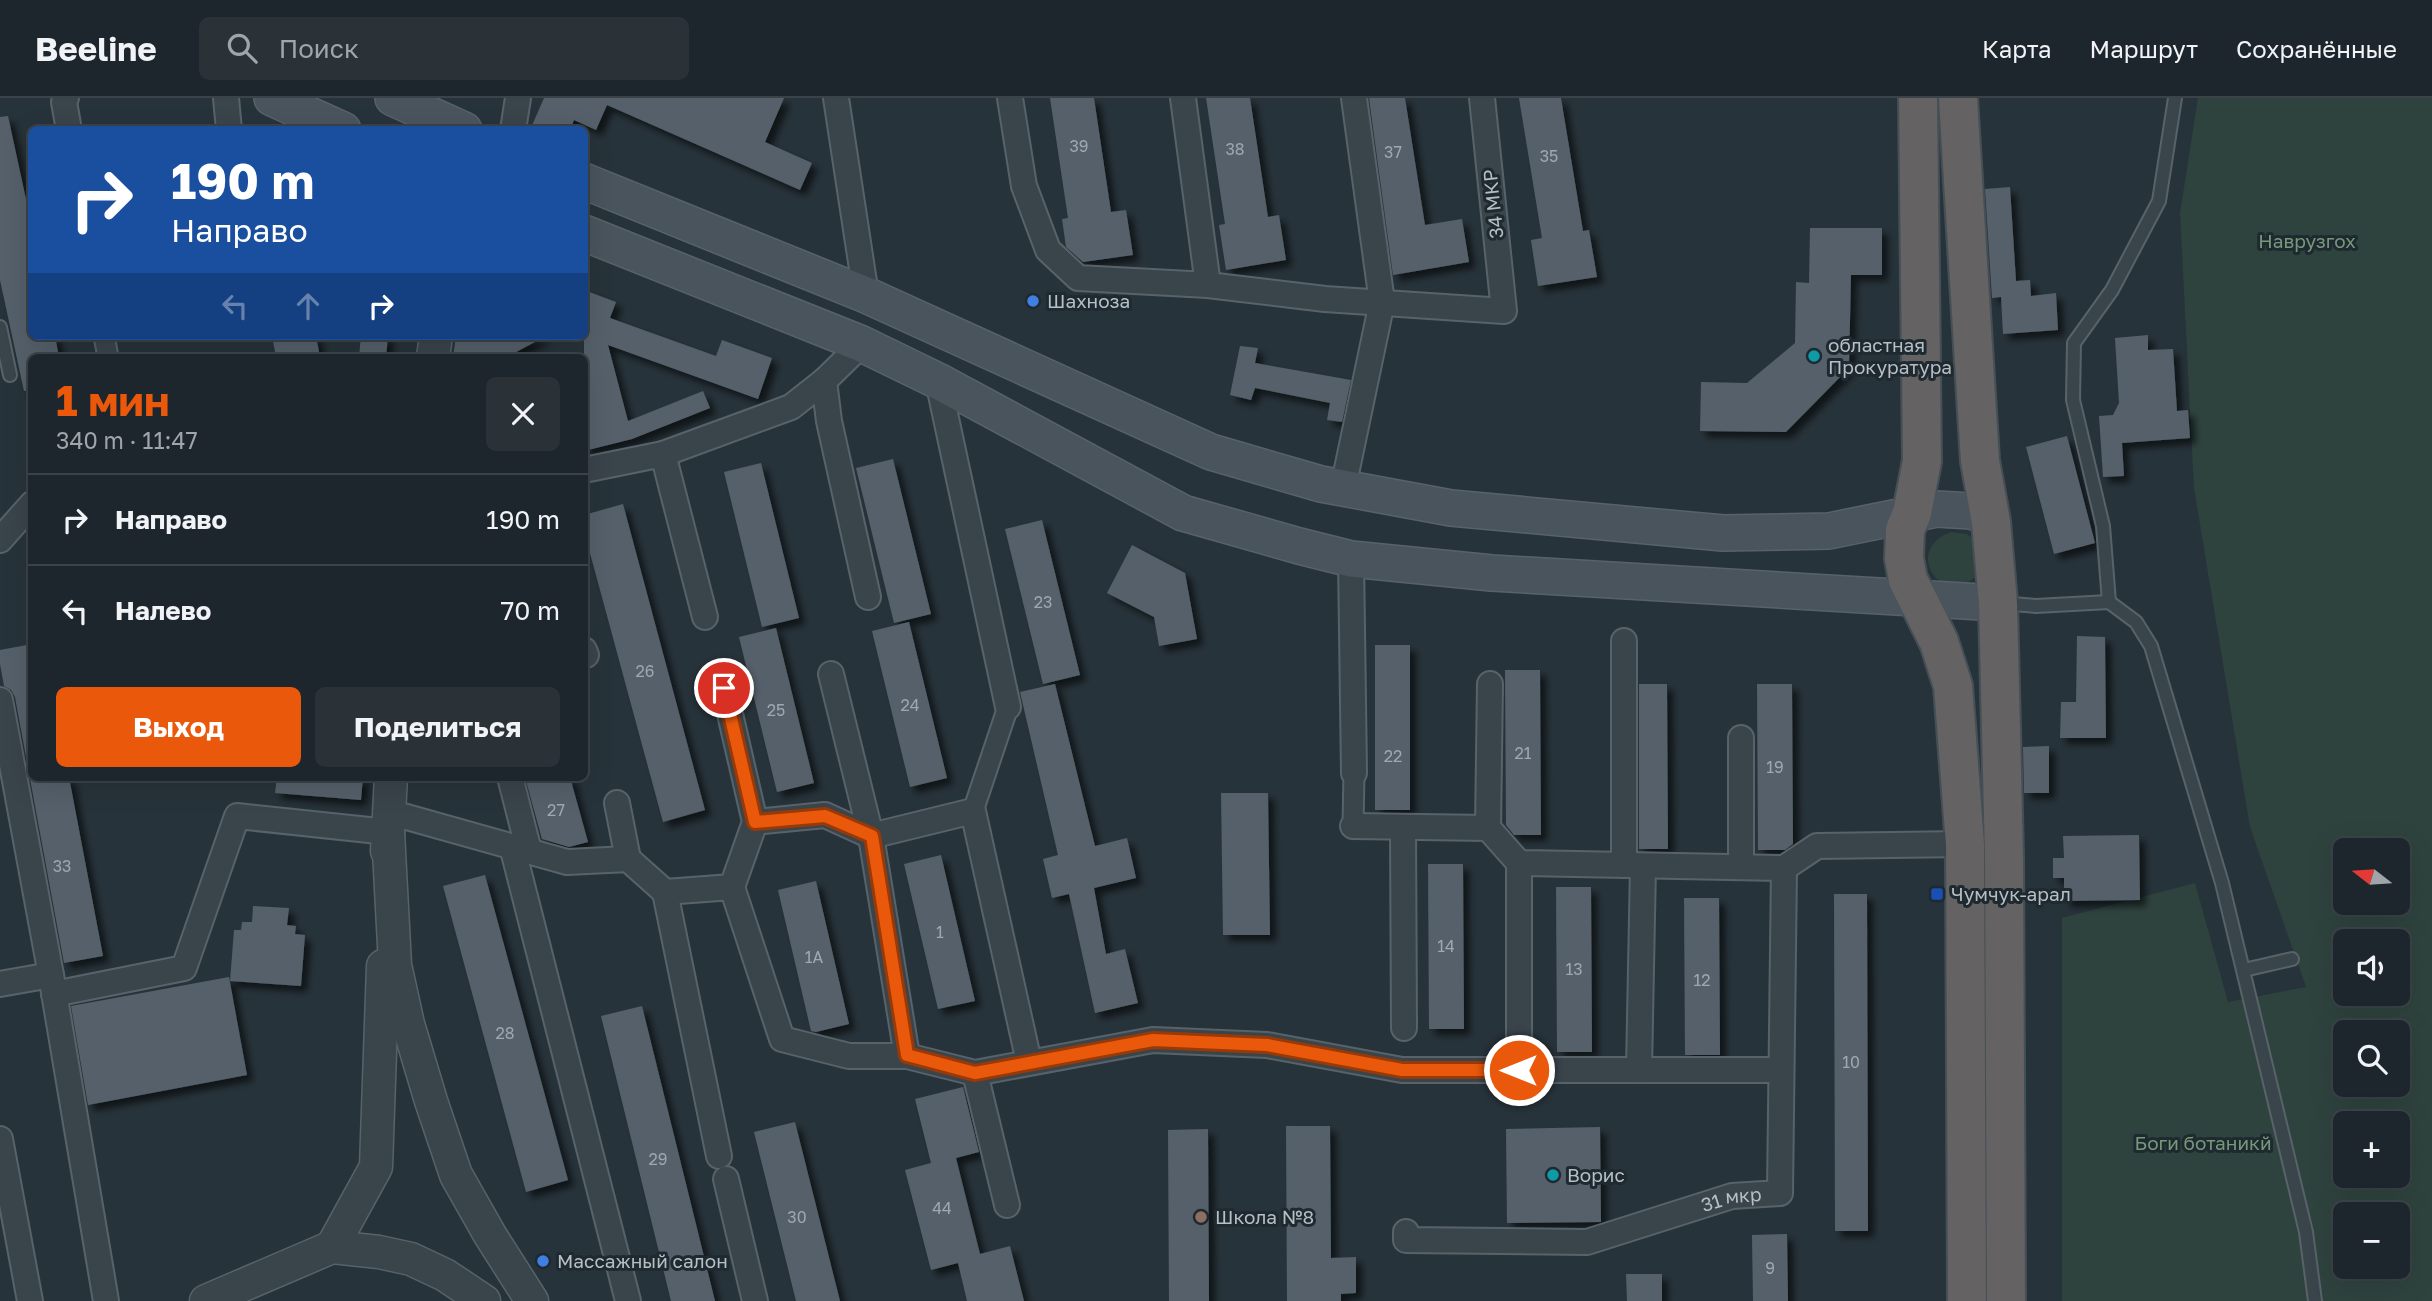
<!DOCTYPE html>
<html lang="ru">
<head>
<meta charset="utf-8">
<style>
	body { margin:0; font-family:"Golos Text",sans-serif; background:#2a3238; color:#f1f3f6; height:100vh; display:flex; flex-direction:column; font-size:26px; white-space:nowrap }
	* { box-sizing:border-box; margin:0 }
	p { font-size:23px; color:#a0a5a9 }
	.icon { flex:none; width:38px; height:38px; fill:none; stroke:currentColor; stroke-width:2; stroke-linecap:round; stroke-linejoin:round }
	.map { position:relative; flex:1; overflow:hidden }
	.sheet { position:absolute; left:28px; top:256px; width:560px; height:427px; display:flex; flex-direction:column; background:#1d262c; border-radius:10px; box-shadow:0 7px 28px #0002,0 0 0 2px #3b4348 }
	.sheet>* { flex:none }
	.guide { position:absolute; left:28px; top:28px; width:560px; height:214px; border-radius:10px; box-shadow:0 7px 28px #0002,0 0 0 2px #3b4348; background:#1a4fa0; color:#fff; overflow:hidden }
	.needle { width:46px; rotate:287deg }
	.tools { position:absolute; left:2333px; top:740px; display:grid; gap:14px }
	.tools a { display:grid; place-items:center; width:77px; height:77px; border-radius:10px; background:#1d262c; box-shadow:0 7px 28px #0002,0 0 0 2px #3b4348; font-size:35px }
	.pin { position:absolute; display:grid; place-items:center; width:60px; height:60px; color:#fff; margin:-30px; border:4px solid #fff; border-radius:50%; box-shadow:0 2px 7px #0007 }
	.me { position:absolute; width:77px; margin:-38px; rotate:270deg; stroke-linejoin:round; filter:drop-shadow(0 0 5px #0008) }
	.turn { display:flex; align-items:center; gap:24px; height:147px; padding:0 28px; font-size:32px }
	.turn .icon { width:91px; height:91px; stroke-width:2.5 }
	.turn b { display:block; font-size:49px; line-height:60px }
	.lanes { display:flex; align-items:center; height:66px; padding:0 28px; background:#0003; justify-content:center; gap:35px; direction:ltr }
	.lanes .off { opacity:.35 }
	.round { display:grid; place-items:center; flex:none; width:74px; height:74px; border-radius:10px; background:#2a3238 }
	.overview { display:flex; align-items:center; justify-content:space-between; height:119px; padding:0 28px }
	h1 { font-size:42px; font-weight:700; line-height:52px; color:#ea580c }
	.cta { display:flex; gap:14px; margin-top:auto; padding:14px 28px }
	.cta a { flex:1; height:80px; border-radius:10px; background:#ea580c; color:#fff; font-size:28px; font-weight:700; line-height:80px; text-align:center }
	.cta a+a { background:#2a3238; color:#f1f3f6 }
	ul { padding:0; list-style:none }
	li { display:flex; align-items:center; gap:21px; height:91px; padding:0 28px; border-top:2px solid #3b4348 }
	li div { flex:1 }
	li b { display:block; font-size:26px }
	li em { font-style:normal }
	header { display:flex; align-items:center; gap:42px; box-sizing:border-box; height:98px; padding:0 35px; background:#1d262c; border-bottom:2px solid #3b4348 }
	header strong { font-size:33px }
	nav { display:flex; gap:38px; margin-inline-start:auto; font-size:24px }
	.search { width:490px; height:63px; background:#2a3238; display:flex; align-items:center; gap:18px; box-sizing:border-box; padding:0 24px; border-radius:10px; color:#a0a5a9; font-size:26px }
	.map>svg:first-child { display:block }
</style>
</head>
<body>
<header>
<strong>Beeline</strong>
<div class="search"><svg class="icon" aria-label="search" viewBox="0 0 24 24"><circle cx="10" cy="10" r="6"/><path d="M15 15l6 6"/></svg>Поиск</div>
<nav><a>Карта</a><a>Маршрут</a><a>Сохранённые</a></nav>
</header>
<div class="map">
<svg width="2432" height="1203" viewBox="0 0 2432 1203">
	<defs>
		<filter id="shadow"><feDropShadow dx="6" dy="6" stdDeviation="3.5" flood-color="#0009"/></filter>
	</defs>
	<rect width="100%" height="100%" fill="#27333a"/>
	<!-- green -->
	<g fill="#2f433e" fill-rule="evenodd">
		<path d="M2198 0H2432V1203H2062V820L2195 785 2228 904 2306 889 2250 729 2194 390 2180 115ZM2345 752H2398V805H2345ZM2345 844H2398V896H2345ZM2345 934H2398V987H2345ZM2345 1026H2398V1078H2345ZM2345 1116H2398V1169H2345Z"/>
		<path d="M1951 434 1967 436 1974 442 1978 476C1943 513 1901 452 1951 434Z"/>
	</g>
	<!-- building -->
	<g fill="#54616a" filter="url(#shadow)">
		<polygon points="544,0 784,0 765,44 812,65 800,92 607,7 596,32 574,22 570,32 530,32"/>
		<polygon points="1050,0 1094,0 1111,114 1126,112 1133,157 1083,164 1066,149 1062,121 1068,120"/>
		<polygon points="1206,0 1250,0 1268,119 1279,117 1286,162 1226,172 1219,127 1225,126"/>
		<polygon points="1369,0 1405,0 1425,127 1462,121 1469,164 1393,177"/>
		<polygon points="1519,0 1561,0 1583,133 1589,132 1597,179 1538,188 1531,142 1542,140"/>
		<polygon points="8,18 32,129 32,238 55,238 59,259 32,259 32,292 24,293 0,182 0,19"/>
		<polygon points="2010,89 2016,183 2030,182 2031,198 2056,195 2058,232 2003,236 2001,199 1992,200 1985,91"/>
		<polygon points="1810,130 1882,130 1882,177 1851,177 1849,270 1786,334 1700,333 1701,284 1747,285 1795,245 1796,184 1809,185"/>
		<polygon points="584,192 616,204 610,220 716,258 722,242 772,260 758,301 608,247 628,323 703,293 710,310 632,341 584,353"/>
		<polygon points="2148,237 2148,252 2173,251 2177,313 2188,312 2190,340 2122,345 2124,378 2103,379 2099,318 2113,317 2119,305 2115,240"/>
		<polygon points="272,238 316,238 320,259 276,259"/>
		<polygon points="361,238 388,238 386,259 359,259"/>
		<polygon points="456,238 546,238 507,259 453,259"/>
		<polygon points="1240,248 1258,250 1255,265 1351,282 1342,324 1327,322 1330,305 1255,290 1251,302 1230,297"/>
		<polygon points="2067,338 2095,445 2054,456 2026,349"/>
		<polygon points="893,361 931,516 894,525 856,370"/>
		<polygon points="761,365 799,520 762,529 724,374"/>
		<polygon points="623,406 705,712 663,724 584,433 584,417"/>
		<polygon points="1042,422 1080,577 1043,586 1005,431"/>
		<polygon points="1132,447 1185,475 1197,541 1159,548 1154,519 1107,495"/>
		<polygon points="909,524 947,680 910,689 872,533"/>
		<polygon points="776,530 814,685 777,694 739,539"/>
		<polygon points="2077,538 2105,539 2106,640 2060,640 2061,604 2076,604"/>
		<polygon points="32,546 32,679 69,679 103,858 64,865 15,599 11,592 4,588 0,566 0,552"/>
		<rect x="1375" y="547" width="35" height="165"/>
		<polygon points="1505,572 1540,572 1541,737 1514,737 1506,727"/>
		<polygon points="1055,586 1095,748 1127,740 1136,780 1094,790 1106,856 1125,851 1138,905 1095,915 1069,796 1052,800 1043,761 1058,757 1020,594"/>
		<polygon points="1639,586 1667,586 1668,751 1639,751"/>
		<polygon points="1757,586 1792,586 1793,746 1785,752 1758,752"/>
		<polygon points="2049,648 2049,695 2024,695 2023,649"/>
		<polygon points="277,679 363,679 361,702 275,695"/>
		<polygon points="525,679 570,679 588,744 569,749 542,741"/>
		<polygon points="1221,695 1268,695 1270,837 1223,837"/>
		<polygon points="2139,737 2140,802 2064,803 2064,780 2053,780 2053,760 2064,760 2063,738"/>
		<polygon points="941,757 975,903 938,911 904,766"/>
		<polygon points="1428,766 1463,766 1464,931 1429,931"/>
		<polygon points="485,777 568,1082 526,1094 443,788"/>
		<polygon points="816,783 849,926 816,934 811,933 778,792"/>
		<polygon points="1556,789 1591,789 1592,954 1557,954"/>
		<polygon points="1834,796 1867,796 1868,1133 1835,1133"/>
		<polygon points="1684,800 1719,800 1720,957 1685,957"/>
		<polygon points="253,808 289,810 287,827 296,828 295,836 305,837 301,888 230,883 234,832 241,832 242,824 252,824"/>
		<polygon points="229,879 247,977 88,1007 71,908"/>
		<polygon points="642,908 715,1203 671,1203 601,918"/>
		<polygon points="963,989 979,1054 956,1060 980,1156 1010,1148 1024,1203 967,1203 958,1165 931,1172 905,1072 931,1065 915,1001"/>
		<polygon points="795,1024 840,1203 796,1203 754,1034"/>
		<polygon points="1286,1028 1330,1028 1331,1160 1356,1159 1356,1195 1341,1196 1341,1203 1287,1203"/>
		<polygon points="1600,1029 1601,1124 1507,1125 1506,1031"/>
		<polygon points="1208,1031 1209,1203 1169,1203 1168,1032"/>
		<polygon points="1787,1136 1788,1203 1753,1203 1752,1137"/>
		<polygon points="1626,1176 1662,1176 1662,1203 1627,1203"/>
	</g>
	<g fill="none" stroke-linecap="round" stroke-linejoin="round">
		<defs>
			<g id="service">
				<polyline points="0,229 10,277"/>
				<polyline points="2109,504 2103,428 2073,302 2074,245 2112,192 2159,103 2175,0"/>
				<polyline points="2000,505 2036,508 2109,504 2136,524 2151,548 2222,785 2306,1134 2315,1203"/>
				<polyline points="2244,872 2292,861"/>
			</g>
			<g id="pedestrian">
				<polyline points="104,238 108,259"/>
				<polyline points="973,713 1008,609"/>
				<polyline points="1353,728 1354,675"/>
			</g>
			<g id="minor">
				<polyline points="66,0 64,4 69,32"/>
				<polyline points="226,0 229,32"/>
				<polyline points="836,0 866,197"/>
				<polyline points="1010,0 1024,88 1048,152 1078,180 1208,187 1325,201 1504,213 1482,0"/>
				<polyline points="1183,0 1208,187"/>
				<polyline points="513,32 518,0"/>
				<polyline points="824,283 829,323 868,499"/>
				<polyline points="938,283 1008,609"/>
				<polyline points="584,372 663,356"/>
				<polyline points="1343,390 1382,204 1354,0"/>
				<polyline points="0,442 32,406"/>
				<polyline points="1351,461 1354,675"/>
				<polyline points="705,519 663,356 791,309 824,283 862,246"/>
				<polyline points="1624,543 1624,767"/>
				<polyline points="584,552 586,557"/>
				<polyline points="831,576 871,738 907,958"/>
				<polyline points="724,590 755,724 732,789"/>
				<polyline points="0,602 51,877 106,1203"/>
				<polyline points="510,679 529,753"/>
				<polyline points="617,705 628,761"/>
				<polyline points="389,714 567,764 628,761 665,794 732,789 782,941 849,958 907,958 975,975 1153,942 1267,947 1402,972 1781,972"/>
				<polyline points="755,724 825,717 871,738 973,713 1029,964"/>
				<polyline points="1353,728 1488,730 1519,765 1784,770 1817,748 1965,746"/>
				<polyline points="1403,730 1404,930"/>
				<polyline points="1488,730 1490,586"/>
				<polyline points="512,748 628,1203"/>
				<polyline points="1519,765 1519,973"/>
				<polyline points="1741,769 1741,640"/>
				<polyline points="665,794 719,1058"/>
				<polyline points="0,886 51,877"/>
				<polyline points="54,896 184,870 237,718 388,734"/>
				<polyline points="1639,972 1643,768"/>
				<polyline points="975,975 1007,1107"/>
				<polyline points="0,1041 30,1203"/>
				<polyline points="726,1081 755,1203"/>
				<path id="s1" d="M1406 1134V1142L1587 1144 1732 1098 1780 1095 1784 770"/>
			</g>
			<g id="tertiary">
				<polyline points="433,259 436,238"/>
				<polyline points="388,734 395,867 408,926 431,1003 456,1077 490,1137 532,1203"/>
				<polyline points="387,753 391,679"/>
				<polyline points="332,1149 376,1069 383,868"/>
				<polyline points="206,1203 332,1149 379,1154 411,1161 445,1177 484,1203"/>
			</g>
			<g id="secondary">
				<polyline points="272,0 343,32"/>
				<polyline points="393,0 464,32"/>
				<polyline points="584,83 866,197 1211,354 1321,386 1451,410 1723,435 1829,433 1937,411 1971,413 1989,419"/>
				<polyline points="584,135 862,246 938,283 1183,415 1299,448 1351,461 1492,475 1998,505"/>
			</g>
			<g id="trunk">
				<polyline points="1918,0 1922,363 1912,415 1905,432 1904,460 1908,482 1939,544 1953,588 1965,746 1967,1203"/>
				<polyline points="1958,0 1980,363 1991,424 1998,505 2004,759 2006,1203"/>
			</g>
		</defs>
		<!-- service casing -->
		<use href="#service" stroke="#586269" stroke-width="16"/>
		<!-- pedestrian casing -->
		<use href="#pedestrian" stroke="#586269" stroke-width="23"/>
		<!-- minor casing -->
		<use href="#minor" stroke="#586269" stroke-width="28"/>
		<!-- tertiary casing -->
		<use href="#tertiary" stroke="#586269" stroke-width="35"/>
		<!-- secondary casing -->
		<use href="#secondary" stroke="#586269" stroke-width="38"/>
		<!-- trunk casing -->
		<use href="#trunk" stroke="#454f56" stroke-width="42"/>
		<!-- service -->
		<use href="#service" stroke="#3a444b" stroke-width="12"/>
		<!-- pedestrian -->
		<use href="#pedestrian" stroke="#3a444b" stroke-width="19"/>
		<!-- minor -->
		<use href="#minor" stroke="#3a444b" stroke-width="24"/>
		<!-- tertiary -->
		<use href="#tertiary" stroke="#3a444b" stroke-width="32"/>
		<!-- secondary -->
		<use href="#secondary" stroke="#49545d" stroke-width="35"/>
		<!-- trunk -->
		<use href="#trunk" stroke="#646262" stroke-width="38"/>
	</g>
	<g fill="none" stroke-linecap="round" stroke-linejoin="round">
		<defs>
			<polyline id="route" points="724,590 755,724 825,718 872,738 907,957 975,975 1153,942 1267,947 1402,972 1519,972"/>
		</defs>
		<!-- route casing -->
		<use href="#route" stroke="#983908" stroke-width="18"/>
		<!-- route -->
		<use href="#route" stroke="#ea580c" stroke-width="12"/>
	</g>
	<!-- markers -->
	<g fill="#3f7fe0" stroke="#1f2930" stroke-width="2.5">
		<circle cx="1033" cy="203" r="7"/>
		<circle cx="543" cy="1163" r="7"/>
	</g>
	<g fill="#0f9aa8" stroke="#1f2930" stroke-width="2.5">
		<circle cx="1814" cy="258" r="7"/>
		<circle cx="1553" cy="1077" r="7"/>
	</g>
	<rect fill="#1a4fb4" stroke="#1f2930" stroke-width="2.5" x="1930" y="789" width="14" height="14" rx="3.5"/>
	<circle fill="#8d6e63" stroke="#1f2930" stroke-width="2.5" cx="1201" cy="1119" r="7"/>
	<g text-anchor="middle" stroke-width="6" stroke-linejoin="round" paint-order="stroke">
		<!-- number labels -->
		<g font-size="16" fill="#9ea8af">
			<text x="1079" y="54">39</text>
			<text x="1235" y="57">38</text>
			<text x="1393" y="60">37</text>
			<text x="1549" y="64">35</text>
			<text x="1043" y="510">23</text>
			<text x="645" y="579">26</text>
			<text x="910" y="613">24</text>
			<text x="776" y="618">25</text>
			<text x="1523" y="661">21</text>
			<text x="1393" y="664">22</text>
			<text x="1775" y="675">19</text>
			<text x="556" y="718">27</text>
			<text x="62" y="774">33</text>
			<text x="940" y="840">1</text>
			<text x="1446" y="854">14</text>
			<text x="814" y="865">1А</text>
			<text x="1574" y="877">13</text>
			<text x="1702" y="888">12</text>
			<text x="505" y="941">28</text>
			<text x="1851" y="970">10</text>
			<text x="658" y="1067">29</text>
			<text x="942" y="1116">44</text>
			<text x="797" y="1125">30</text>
			<text x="1770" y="1176">9</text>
		</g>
		<!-- street labels -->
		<g font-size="19" fill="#b6bfc6" stroke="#1f2930">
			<text transform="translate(1493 106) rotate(-96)" y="7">34 МКР</text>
			<text dy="7" stroke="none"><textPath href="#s1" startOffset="340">31 мкр</textPath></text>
		</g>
		<!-- park labels -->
		<g font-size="19" fill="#779979" stroke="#1f2930">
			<text x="2307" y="150">Наврузгох</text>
			<text x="2203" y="1052">Боги ботаникй</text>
		</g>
		<!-- poi labels -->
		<g font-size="19" fill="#b6bfc6" stroke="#1f2930" text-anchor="start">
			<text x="1047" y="210">Шахноза</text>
			<text x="1828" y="254">областная<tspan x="1828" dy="22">Прокуратура</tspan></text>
			<text x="1951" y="803">Чумчук-арал</text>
			<text x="1567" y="1084">Ворис</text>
			<text x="1215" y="1126">Школа №8</text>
			<text x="557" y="1170">Массажный салон</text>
		</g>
	</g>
</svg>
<div class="tools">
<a><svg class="needle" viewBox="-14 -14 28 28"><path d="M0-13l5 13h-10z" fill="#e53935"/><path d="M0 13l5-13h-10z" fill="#a0a5a9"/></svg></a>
<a><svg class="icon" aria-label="sound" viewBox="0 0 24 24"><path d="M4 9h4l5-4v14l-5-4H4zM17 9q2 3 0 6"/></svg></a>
<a><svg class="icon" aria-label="search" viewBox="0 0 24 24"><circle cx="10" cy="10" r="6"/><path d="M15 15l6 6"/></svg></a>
<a>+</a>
<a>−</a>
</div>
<div class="pin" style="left:724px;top:590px;background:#d93025"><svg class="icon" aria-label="arrive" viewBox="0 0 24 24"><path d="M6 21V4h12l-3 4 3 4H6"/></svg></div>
<svg class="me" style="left:1519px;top:972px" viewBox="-20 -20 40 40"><circle r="17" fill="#ea580c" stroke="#fff" stroke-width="3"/><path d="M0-11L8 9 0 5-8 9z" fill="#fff"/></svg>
<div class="guide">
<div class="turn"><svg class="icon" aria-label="right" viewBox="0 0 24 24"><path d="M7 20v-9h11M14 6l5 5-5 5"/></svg><div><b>190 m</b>Направо</div></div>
<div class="lanes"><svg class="icon off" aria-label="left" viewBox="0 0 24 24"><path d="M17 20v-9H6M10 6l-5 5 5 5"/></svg><svg class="icon off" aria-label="ahead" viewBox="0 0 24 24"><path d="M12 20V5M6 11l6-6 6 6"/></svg><svg class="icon" aria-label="right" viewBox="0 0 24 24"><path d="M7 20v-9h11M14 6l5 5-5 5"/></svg></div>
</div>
<section class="sheet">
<div class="overview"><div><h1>1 мин</h1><p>340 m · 11:47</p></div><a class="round"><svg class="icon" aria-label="close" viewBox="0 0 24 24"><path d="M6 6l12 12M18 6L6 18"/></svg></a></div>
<ul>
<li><svg class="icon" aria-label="right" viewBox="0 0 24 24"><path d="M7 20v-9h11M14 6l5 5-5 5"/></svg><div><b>Направо</b></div><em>190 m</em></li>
<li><svg class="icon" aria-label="left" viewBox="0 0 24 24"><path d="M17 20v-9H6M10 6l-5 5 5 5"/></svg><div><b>Налево</b></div><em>70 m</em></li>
</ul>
<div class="cta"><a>Выход</a><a>Поделиться</a></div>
</section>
</div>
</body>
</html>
